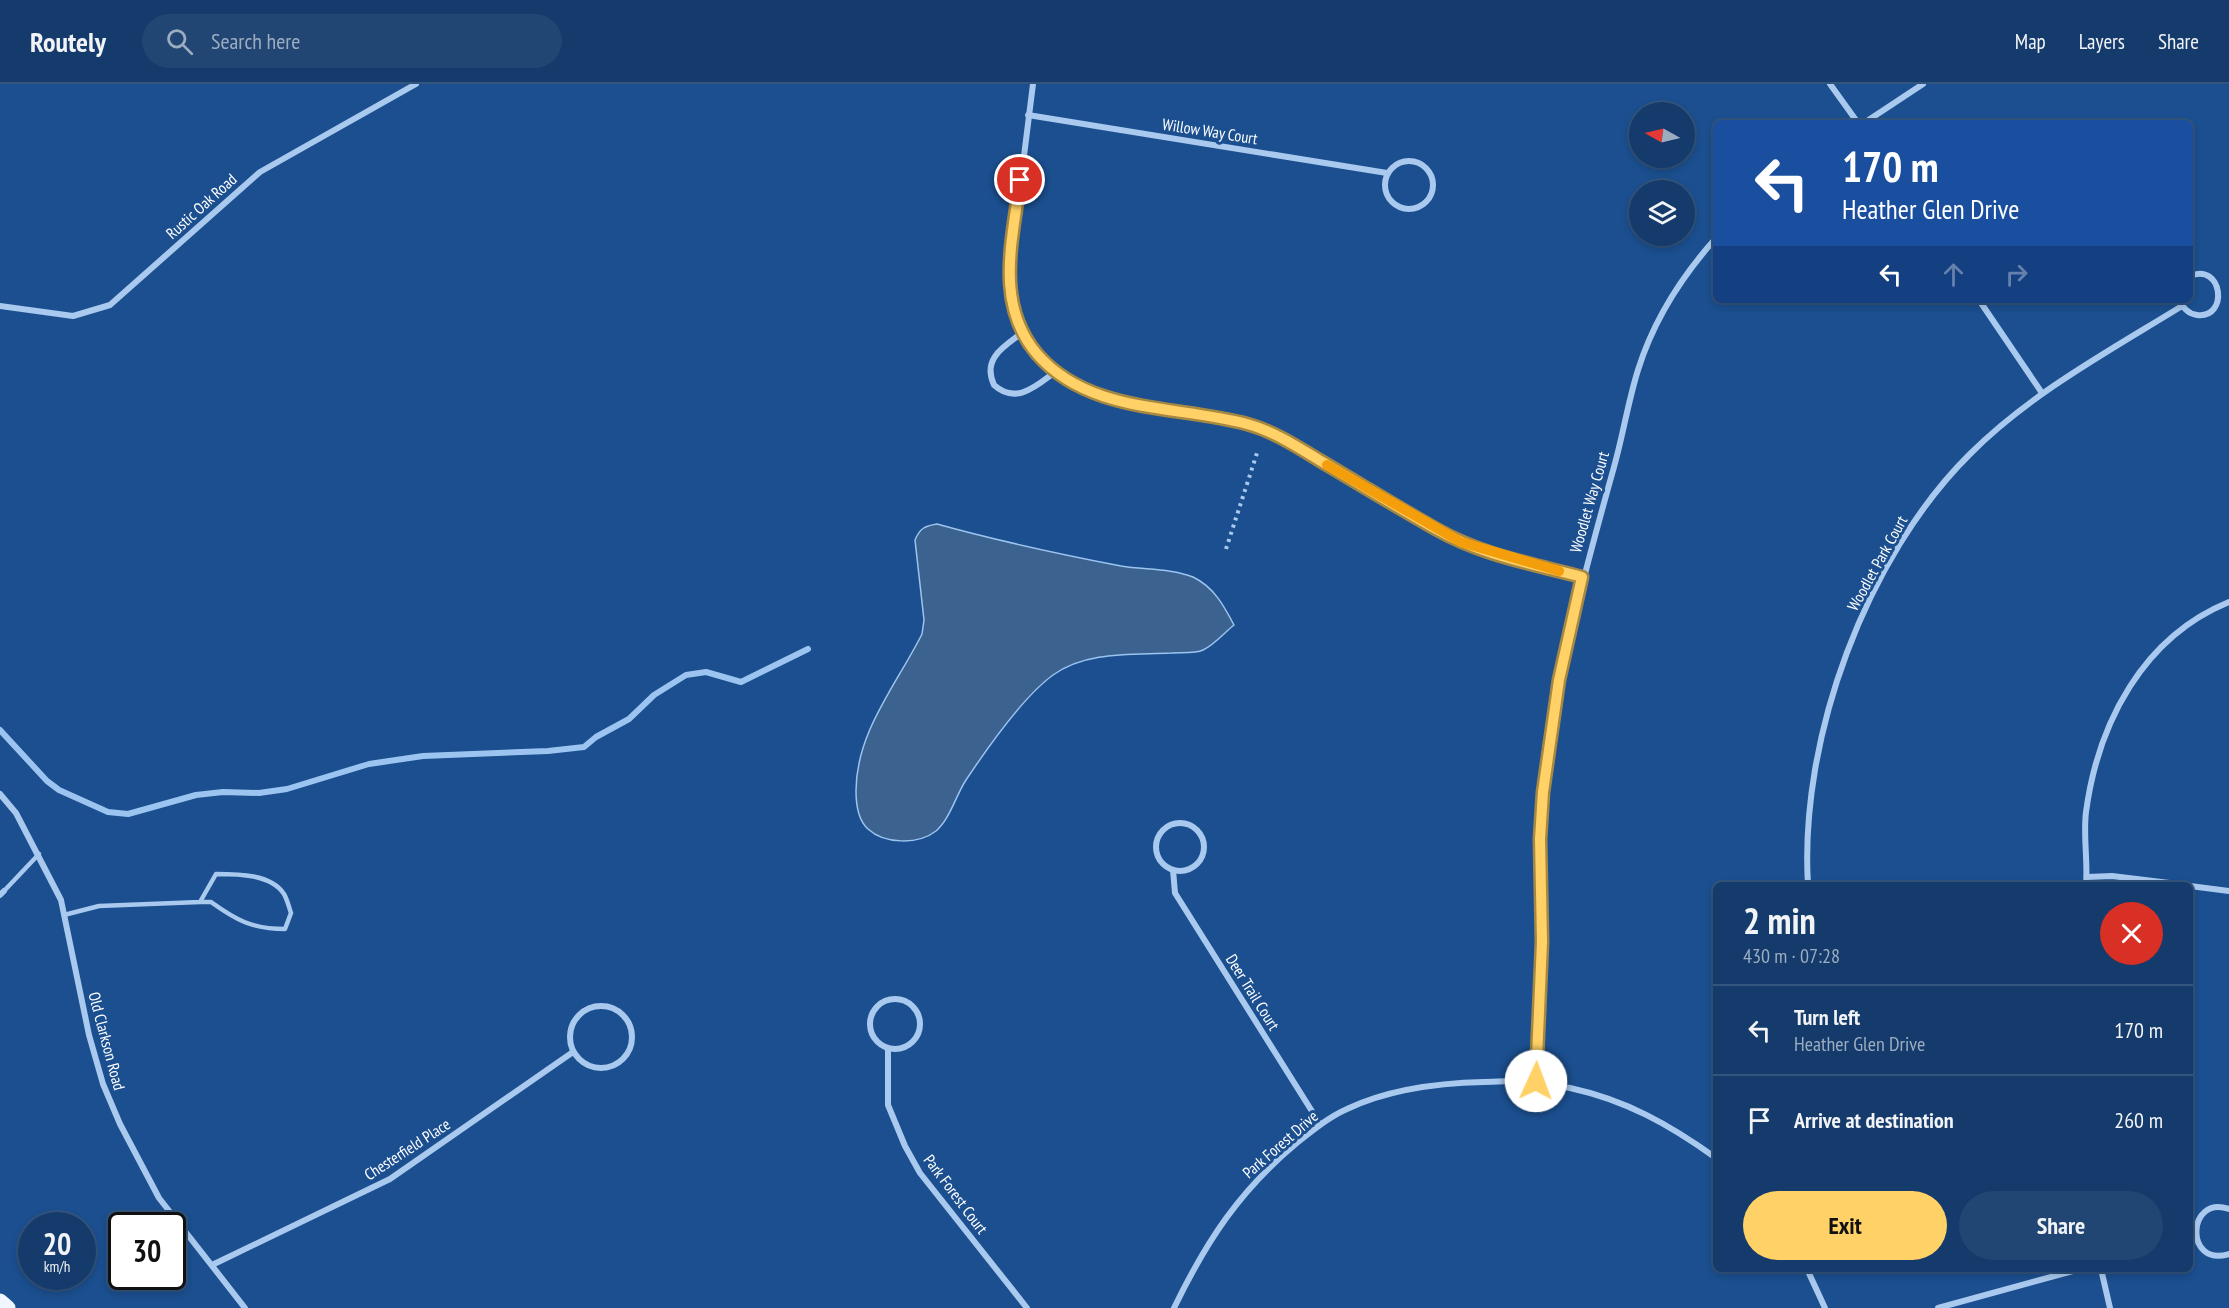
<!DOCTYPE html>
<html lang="en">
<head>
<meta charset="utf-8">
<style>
	body { margin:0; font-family:"PT Sans Narrow",sans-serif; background:#214673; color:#f1f3f6; height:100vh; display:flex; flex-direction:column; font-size:22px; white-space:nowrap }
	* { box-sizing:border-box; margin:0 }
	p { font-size:20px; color:#9dadc1 }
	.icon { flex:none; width:33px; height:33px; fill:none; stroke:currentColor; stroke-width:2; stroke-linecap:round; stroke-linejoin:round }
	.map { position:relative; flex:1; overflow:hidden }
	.drawer { position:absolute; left:1713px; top:798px; width:480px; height:390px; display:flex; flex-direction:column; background:#143b6b; border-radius:9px; box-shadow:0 3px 9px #0003,0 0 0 2px #33557e }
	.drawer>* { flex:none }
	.banner { position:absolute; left:1713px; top:36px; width:480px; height:183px; border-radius:9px; box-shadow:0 3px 9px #0003,0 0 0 2px #33557e; background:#1a4fa0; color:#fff; overflow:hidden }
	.needle { width:39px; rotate:278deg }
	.tools { position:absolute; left:1629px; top:18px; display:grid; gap:12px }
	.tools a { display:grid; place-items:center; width:66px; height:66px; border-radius:50%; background:#143b6b; box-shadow:0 3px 9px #0003,0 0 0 2px #33557e; font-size:30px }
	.speed { position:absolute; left:18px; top:1128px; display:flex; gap:12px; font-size:30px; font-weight:700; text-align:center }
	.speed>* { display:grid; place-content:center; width:78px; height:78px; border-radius:50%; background:#143b6b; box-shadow:0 3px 9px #0003,0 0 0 2px #33557e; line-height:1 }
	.speed small { font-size:15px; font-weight:400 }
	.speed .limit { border:3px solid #111; border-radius:9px; background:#fff; color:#111 }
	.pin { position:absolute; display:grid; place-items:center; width:51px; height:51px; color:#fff; margin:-26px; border:3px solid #fff; border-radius:50%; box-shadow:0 2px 6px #0007 }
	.me { position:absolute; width:66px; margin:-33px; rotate:2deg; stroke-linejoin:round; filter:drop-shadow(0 0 4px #0008) }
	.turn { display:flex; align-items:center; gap:21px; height:126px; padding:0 30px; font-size:27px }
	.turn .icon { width:78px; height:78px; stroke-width:2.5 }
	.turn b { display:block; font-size:42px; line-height:51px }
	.lanes { display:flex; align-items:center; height:57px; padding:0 30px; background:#0003; justify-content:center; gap:30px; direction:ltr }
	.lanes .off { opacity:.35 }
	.round { display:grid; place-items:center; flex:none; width:63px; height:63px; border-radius:32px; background:#214673 }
	.head { display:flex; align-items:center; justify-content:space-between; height:102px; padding:0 30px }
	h1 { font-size:36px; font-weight:600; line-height:45px }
	.button { display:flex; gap:12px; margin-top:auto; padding:12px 30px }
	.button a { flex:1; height:69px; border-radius:36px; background:#ffd166; color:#111; font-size:24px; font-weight:600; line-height:69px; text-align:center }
	.button a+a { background:#214673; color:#f1f3f6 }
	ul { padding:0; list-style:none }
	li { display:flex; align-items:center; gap:18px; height:90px; padding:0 30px; border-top:2px solid #33557e }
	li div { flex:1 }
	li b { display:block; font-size:22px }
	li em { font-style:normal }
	header { display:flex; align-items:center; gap:36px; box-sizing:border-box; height:84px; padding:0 30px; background:#143b6b; border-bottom:2px solid #33557e }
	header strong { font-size:28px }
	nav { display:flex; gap:33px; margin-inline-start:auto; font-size:21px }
	.search { width:420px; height:54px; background:#214673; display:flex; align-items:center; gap:15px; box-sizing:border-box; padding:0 21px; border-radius:33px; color:#9dadc1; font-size:22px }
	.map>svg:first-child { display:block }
</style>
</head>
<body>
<header>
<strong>Routely</strong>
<div class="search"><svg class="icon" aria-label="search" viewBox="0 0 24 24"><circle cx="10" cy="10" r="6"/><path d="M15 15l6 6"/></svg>Search here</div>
<nav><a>Map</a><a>Layers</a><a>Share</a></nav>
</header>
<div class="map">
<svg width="2229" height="1224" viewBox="0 0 2229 1224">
	<rect width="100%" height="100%" fill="#1b4f8f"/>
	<!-- water -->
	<path fill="#3c6290" stroke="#9cc4f0" stroke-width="1.5" d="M937 440C998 457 1059 470 1121 482 1145 486 1170 484 1193 493 1214 503 1224 522 1234 541 1225 548 1214 561 1203 566 1195 570 1180 568 1171 569 1132 571 1086 567 1053 591 1024 612 986 666 966 696 956 711 950 735 936 747 918 761 884 760 868 745 858 736 856 719 856 707 856 648 897 600 922 550L924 536 915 456C920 444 925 442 937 440Z"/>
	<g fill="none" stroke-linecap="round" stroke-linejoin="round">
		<!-- stream -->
		<polyline stroke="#9cc4f0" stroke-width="6" points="0,646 47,697 59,706 108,728 128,730 196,711 223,708 259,709 287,705 369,680 423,672 548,667 584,663 596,653 629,635 654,611 686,591 706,588 741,598 808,565"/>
		<!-- path -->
		<polyline stroke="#a9c9ee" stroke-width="4" stroke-dasharray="3 4.5" stroke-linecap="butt" points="1226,465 1258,366"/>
		<!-- lane -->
		<g stroke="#a9c9ee" stroke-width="4.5">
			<polyline points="4,807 39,770"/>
			<path d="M64 831 99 822 200 818H211C236 836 252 845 285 845L291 829C289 823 287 815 284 810 271 790 238 790 216 790L200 818"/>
		</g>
		<!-- street -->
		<g stroke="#a9c9ee" stroke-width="6">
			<polyline points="1033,0 1010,184 1012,227 1022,249 1037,269 1072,301 1097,311 1170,327 1223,334 1274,349 1461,458 1582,493"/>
			<polyline points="1830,0 1858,39"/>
			<polyline points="1028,31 1387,89"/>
			<polyline points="1864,39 1923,0"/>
			<circle cx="1409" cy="101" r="24"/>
			<polyline points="1979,216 2042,309"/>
			<path d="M2179 216C2183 224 2188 230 2197 231 2229 235 2223 178 2190 192"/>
			<polyline points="0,222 73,232 110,221 260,88 416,0"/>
			<path d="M1022 249C1003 263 982 275 994 301 1016 321 1036 302 1055 288"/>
			<polyline points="0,710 16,729 61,816 89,951 103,1000 120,1040 159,1114 245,1224"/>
			<circle cx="1180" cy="763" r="24"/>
			<polyline points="1173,786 1175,809 1320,1040"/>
			<polyline points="2087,793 2112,792 2186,801"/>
			<path d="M1808 801C1799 655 1866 473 1970 370 2031 309 2109 267 2182 222"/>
			<path d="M2086 801C2088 776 2083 752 2086 728 2098 639 2143 553 2229 518"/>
			<polyline points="2190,802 2229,807"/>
			<polyline points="0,811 4,807"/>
			<circle cx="895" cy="940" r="25"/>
			<circle cx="601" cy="953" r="31"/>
			<polyline points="888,965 888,1021 905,1062 920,1089 1027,1224"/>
			<path d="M1536 997C1538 950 1543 903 1542 856 1541 806 1538 757 1543 707 1555 596 1584 490 1614 383 1623 351 1628 318 1638 286 1653 238 1682 192 1716 154"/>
			<path d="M2229 1125C2187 1110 2184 1184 2229 1170"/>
			<polyline points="212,1181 390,1095 573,968"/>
			<polyline points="1807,1185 1825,1224"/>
			<polyline points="2101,1185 2110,1224"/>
			<path d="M1174 1224C1207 1156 1240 1106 1298 1058 1313 1046 1329 1033 1347 1025 1389 1005 1438 999 1484 998 1501 998 1518 996 1534 997 1546 998 1558 1002 1570 1004 1626 1016 1670 1041 1716 1074"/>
			<polyline points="1938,1224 2080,1185"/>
		</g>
		<!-- primary -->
		<polyline stroke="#f0f6ff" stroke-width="15" points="0,1217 8,1224"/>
	</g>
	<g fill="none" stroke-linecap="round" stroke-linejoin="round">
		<defs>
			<path id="route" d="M1020 96C1013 156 994 219 1037 270 1089 330 1176 321 1247 340 1273 347 1296 362 1319 376 1358 399 1397 423 1436 445 1481 471 1533 480 1582 493L1559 596 1543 708 1540 755 1542 858 1536 997"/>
		</defs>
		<!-- route casing -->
		<use href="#route" stroke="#a68842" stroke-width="15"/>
		<!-- route -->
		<use href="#route" stroke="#ffd166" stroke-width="10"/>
		<!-- slow -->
		<polyline stroke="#f59e0b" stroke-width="10" points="1327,381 1461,458 1559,487"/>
	</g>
	<g text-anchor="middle" stroke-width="6" stroke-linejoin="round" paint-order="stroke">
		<!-- street labels -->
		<g font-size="16" fill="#fff" stroke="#1b4f8f">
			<text transform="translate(1210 47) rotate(9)" y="6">Willow Way Court</text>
			<text transform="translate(201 122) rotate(-42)" y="6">Rustic Oak Road</text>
			<text transform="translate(1589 418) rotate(-74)" y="6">Woodlet Way Court</text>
			<text transform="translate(1877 479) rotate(-61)" y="6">Woodlet Park Court</text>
			<text transform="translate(1253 908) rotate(58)" y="6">Deer Trail Court</text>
			<text transform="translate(107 957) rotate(75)" y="6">Old Clarkson Road</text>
			<text transform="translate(1280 1060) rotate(-41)" y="6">Park Forest Drive</text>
			<text transform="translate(407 1065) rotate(-33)" y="6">Chesterfield Place</text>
			<text transform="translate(956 1110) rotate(53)" y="6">Park Forest Court</text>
		</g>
	</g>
</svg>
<div class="tools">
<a><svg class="needle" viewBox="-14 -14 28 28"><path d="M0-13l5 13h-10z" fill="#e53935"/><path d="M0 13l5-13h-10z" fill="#9dadc1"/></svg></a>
<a><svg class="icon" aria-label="layers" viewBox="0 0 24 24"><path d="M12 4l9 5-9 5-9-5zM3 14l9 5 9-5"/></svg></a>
</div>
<div class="speed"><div>20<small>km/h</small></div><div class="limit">30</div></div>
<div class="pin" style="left:1020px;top:96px;background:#d93025"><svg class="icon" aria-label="arrive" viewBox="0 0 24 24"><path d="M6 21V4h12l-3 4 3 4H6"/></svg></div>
<svg class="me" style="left:1536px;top:997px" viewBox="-20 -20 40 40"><circle r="19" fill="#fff"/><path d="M0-13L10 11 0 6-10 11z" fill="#ffd166"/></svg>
<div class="banner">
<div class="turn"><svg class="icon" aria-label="left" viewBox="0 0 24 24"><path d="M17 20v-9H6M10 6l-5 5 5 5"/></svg><div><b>170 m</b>Heather Glen Drive</div></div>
<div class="lanes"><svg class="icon" aria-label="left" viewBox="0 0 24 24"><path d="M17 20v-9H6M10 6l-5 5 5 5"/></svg><svg class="icon off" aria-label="ahead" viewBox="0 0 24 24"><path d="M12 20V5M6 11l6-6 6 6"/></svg><svg class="icon off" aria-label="right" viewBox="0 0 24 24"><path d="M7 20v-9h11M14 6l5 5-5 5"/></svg></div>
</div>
<section class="drawer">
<div class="head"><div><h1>2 min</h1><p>430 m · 07:28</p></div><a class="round" style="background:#d93025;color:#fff"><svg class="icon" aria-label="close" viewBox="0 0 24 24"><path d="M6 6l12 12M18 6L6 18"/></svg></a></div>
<ul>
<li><svg class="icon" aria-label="left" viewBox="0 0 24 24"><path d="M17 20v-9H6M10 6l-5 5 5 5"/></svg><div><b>Turn left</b><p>Heather Glen Drive</p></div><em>170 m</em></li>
<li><svg class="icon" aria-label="arrive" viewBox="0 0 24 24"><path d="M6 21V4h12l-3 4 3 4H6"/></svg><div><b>Arrive at destination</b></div><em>260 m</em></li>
</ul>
<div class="button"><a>Exit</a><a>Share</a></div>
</section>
</div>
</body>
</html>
